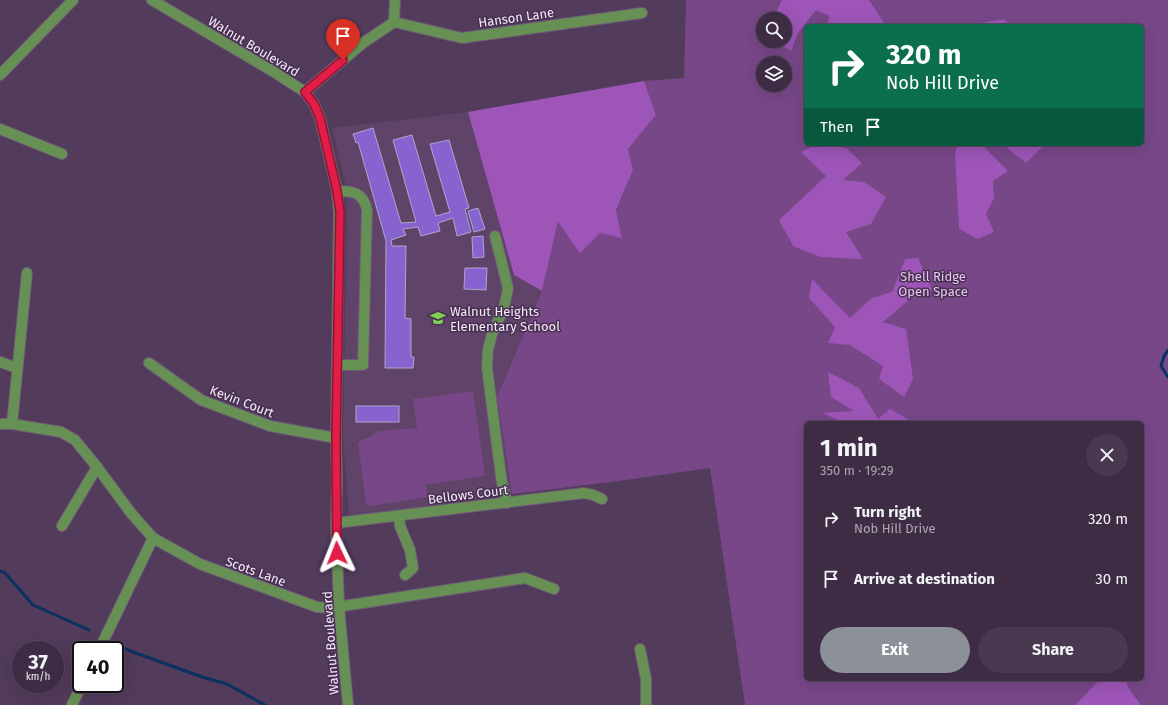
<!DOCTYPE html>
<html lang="en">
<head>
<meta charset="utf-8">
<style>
	body { margin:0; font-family:"Fira Sans",sans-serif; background:#49384f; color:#f1f3f6; height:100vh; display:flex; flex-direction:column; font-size:15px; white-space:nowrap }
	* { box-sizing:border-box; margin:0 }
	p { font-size:13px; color:#ada7b2 }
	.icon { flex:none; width:22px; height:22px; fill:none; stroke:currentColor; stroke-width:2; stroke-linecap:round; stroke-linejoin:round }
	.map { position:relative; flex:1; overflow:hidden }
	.drawer { position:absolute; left:804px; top:421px; width:340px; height:260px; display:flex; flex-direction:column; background:#3e2c44; border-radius:6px; box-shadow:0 4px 16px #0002,0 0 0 1px #57485d }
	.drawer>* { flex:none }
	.guide { position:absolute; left:804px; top:24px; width:340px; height:122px; border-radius:6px; box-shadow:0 4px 16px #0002,0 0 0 1px #57485d; background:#0b6e4f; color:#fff; overflow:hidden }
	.controls { position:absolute; left:756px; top:12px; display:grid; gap:8px }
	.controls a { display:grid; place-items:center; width:36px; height:36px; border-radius:50%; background:#3e2c44; box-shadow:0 4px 16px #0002,0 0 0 1px #57485d; font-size:20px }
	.speed { position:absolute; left:12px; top:641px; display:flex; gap:8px; font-size:20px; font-weight:700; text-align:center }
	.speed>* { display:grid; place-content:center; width:52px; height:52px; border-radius:50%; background:#3e2c44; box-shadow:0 4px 16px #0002,0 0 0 1px #57485d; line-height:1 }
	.speed small { font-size:10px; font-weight:400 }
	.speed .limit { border:2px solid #111; border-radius:6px; background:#fff; color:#111 }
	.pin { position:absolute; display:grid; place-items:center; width:34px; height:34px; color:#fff; margin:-41px -17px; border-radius:50% 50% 50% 0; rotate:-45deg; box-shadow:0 0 4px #0007 }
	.pin .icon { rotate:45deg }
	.me { position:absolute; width:44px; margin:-22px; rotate:358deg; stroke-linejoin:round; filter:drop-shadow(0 0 3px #0008) }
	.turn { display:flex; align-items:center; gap:14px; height:84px; padding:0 16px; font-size:18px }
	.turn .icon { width:52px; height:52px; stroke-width:2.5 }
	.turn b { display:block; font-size:28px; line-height:34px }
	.then { display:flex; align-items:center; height:38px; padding:0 16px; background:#0003; gap:8px; font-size:15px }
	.round { display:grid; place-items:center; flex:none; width:42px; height:42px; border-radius:21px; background:#49384f }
	.overview { display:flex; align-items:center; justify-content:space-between; height:68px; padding:0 16px }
	h1 { font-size:24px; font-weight:700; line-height:30px }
	.action { display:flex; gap:8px; margin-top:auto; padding:8px 16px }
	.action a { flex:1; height:46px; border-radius:24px; background:#8c9099; color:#fff; font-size:16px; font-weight:700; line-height:46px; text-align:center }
	.action a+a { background:#49384f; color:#f1f3f6 }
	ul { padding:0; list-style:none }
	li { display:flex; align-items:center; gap:12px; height:60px; padding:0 16px }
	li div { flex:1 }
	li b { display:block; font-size:15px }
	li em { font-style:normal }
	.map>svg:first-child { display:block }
</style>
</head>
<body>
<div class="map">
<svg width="1168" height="705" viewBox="0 0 1168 705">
	<rect width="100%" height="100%" fill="#523b5b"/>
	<!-- built -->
	<polygon fill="#5f4369" points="468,112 514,275 542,291 497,397 512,494 349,517 343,435 347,210 345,183 332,128"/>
	<!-- green -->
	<g fill="#774788" fill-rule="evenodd">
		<path d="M686 0H1168V705H745L710 468 619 481 512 494 497 397 542 291 558 222 622 237 616 210 633 170 628 149 656 115 644 81 684 78ZM763 19H785V41H763ZM806 26H1142V144H806ZM763 63H785V85H763ZM806 423H1142V679H806Z"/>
		<path d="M473 391 485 476 426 485 428 497 370 506 366 504 358 443C365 436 370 439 377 431L417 428 413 399Z"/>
	</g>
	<!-- forest -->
	<g fill="#9d55b7">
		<polygon points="782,0 869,0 886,26 826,26 830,16 816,10 798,33 791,51 775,41 785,41 785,19 773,19"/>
		<polygon points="1004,19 1011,26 977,26 980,23"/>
		<polygon points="644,81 656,115 628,149 633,170 616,210 622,238 600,233 580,253 558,222 542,291 514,275 468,112"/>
		<polygon points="818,144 826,144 846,148 862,163 843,180 864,182 886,197 871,224 846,232 863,259 820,257 793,246 779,220 826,176 801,152"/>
		<polygon points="958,144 983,144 982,145 1008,171 993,181 994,198 986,214 994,232 978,239 959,229 955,153"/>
		<polygon points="1003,144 1045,144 1026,163"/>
		<polygon points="918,258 932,290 911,298 883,322 906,329 913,379 904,397 879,379 883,366 850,345 828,343 835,327 809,298 812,279 850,318 872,298 892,292 905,259"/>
		<polygon points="828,372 859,388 878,419 890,409 913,422 913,423 846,423 822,413 854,411 831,397"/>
		<polygon points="1106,679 1125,679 1129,689 1141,705 1076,705 1096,683"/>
	</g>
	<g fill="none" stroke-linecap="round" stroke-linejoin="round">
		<!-- stream -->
		<g stroke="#0a3162" stroke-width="3">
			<polyline points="1168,350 1164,356 1161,366 1168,377"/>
			<polyline points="0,571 5,573 33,605 89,630"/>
			<polyline points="114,645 202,677 227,684 265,705"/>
		</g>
	</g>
	<!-- building -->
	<g fill="#8663ce" stroke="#b0a5cf">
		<polygon points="373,128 401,223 416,222 393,140 412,135 436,216 450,212 430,144 449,140 469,208 465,209 471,232 457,236 453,218 438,223 440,231 421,236 418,227 403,229 406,235 391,240 392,246 406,246 405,318 411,319 411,357 414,357 413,368 385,368 386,241 358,142 356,143 353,134"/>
		<polygon points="478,208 485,229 474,232 468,211"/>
		<polygon points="483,236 484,257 473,258 472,237"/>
		<polygon points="465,268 487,268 486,290 464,289"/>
		<rect x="356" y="406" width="43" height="16"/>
	</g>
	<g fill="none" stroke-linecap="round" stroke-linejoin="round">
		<defs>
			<g id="minor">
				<polyline points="152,0 274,72 305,92 314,104 320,118 337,191 339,212 336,438 337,483 336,523 339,607 348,705"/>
				<polyline points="394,22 462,38 642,13"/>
				<polyline points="0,75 73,0"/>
				<polyline points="305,92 363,43 394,22 395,0"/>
				<polyline points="0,129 62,154"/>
				<path d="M337 191C353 191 363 192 367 210L363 365H338"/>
				<polyline points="495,236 508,288 504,308 492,334 488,350 487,367 497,446 502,483 507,503"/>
				<polyline points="0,362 17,368"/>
				<polyline points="149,363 201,400 270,426 336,438"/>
				<polyline points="0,424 12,424 61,432 75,440 97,467 131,513 153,538 200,564 317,607 330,608 525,578 554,589"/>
				<polyline points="12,424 27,273"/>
				<polyline points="399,516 400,526 410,550 413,568 405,575"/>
				<polyline points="336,523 584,493 593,495 602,499"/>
				<polyline points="62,526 97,467"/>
				<polyline points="640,649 646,679 646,705"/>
				<polyline points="99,650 153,538"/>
				<polyline points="72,705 82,684"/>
			</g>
		</defs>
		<!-- minor casing -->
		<use href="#minor" stroke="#705a78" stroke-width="12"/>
		<!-- minor -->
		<use href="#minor" stroke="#679154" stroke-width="10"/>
	</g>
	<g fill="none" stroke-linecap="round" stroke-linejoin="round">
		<defs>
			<polyline id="route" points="337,553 336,438 340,212 337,191 320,118 314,104 305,92 343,60"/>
		</defs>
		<!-- route casing -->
		<use href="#route" stroke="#92132f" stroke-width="10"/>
		<!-- route -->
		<use href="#route" stroke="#e11d48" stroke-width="7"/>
	</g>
	<!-- icons -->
	<defs>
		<symbol id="school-bare" viewBox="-9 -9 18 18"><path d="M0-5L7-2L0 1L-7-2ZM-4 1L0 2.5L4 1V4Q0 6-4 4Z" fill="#7ed153" stroke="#483150" stroke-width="2.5" paint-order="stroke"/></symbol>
	</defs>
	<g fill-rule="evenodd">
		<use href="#school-bare" x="427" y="307" width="22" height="22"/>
	</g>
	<g text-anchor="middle" stroke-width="3" stroke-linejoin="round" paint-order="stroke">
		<!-- street labels -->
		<g font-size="13" fill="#f7e9fd" stroke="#483150">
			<text transform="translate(516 17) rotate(-8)" y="5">Hanson Lane</text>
			<text transform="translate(254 46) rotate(31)" y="5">Walnut Boulevard</text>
			<text transform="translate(242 401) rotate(21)" y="5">Kevin Court</text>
			<text transform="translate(468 494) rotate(-7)" y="5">Bellows Court</text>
			<text transform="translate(256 571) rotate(20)" y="5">Scots Lane</text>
			<text transform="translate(330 643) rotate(-94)" y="5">Walnut Boulevard</text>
		</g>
		<!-- park labels -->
		<g font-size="13" fill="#e8c5f6" stroke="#483150">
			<text x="933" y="281">Shell Ridge<tspan x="933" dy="15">Open Space</tspan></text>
		</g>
		<!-- poi labels -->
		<g font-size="13" fill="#f7e9fd" stroke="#483150" text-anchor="start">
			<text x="450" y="316">Walnut Heights<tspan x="450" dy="15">Elementary School</tspan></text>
		</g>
	</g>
</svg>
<div class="controls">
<a><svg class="icon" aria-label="search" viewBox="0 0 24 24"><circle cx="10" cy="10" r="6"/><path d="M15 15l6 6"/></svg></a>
<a><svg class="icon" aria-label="layers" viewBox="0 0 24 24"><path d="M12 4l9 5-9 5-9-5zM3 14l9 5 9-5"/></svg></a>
</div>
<div class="speed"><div>37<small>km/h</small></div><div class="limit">40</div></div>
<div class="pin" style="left:343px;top:60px;background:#d93025"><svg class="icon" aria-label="arrive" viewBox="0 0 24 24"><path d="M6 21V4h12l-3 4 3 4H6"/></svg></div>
<svg class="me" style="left:337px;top:553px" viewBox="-20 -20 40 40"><path d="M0-17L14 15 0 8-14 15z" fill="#e11d48" stroke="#fff" stroke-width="4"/></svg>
<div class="guide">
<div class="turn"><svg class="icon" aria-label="right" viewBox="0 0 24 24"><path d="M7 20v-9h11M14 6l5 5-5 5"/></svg><div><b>320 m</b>Nob Hill Drive</div></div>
<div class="then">Then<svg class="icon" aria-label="arrive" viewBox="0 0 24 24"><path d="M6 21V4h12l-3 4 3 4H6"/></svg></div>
</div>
<section class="drawer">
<div class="overview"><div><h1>1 min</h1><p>350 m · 19:29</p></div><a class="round"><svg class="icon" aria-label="close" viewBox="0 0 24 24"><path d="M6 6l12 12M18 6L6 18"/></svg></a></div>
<ul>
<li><svg class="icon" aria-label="right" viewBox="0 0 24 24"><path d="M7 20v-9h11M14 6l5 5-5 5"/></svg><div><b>Turn right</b><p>Nob Hill Drive</p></div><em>320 m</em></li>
<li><svg class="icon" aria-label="arrive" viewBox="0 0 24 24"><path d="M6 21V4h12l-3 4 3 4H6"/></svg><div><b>Arrive at destination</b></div><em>30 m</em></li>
</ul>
<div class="action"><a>Exit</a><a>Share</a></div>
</section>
</div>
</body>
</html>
